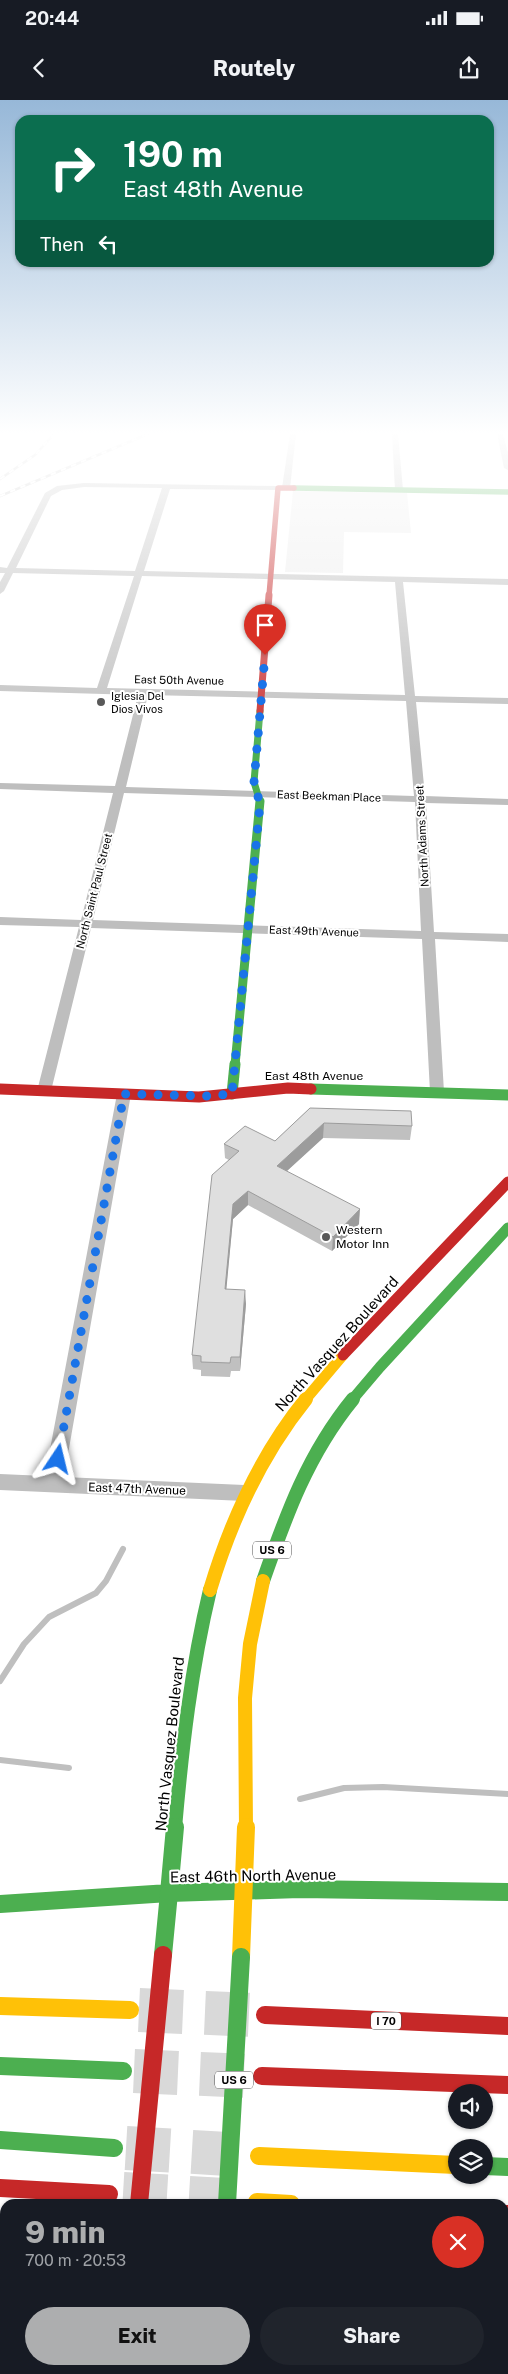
<!DOCTYPE html>
<html lang="en">
<head>
<meta charset="utf-8">
<style>
	body { margin:0; font-family:"Public Sans",sans-serif; background:#20242c; color:#f1f3f6; height:100vh; display:flex; flex-direction:column; font-size:19px; white-space:nowrap }
	* { box-sizing:border-box; margin:0 }
	p { font-size:16px; color:#9ea1a6 }
	.icon { flex:none; width:28px; height:28px; fill:none; stroke:currentColor; stroke-width:2; stroke-linecap:round; stroke-linejoin:round }
	.map { position:relative; flex:1; overflow:hidden }
	.sheet { position:absolute; left:0px; top:2099px; width:509px; height:176px; display:flex; flex-direction:column; background:#171b24; border-radius:15px 15px 0 0; box-shadow:0 1px 4px #0004 }
	.sheet>* { flex:none }
	.banner { position:absolute; left:15px; top:15px; width:479px; height:152px; border-radius:15px; box-shadow:0 1px 4px #0004; background:#0b6e4f; color:#fff; overflow:hidden }
	.controls { position:absolute; left:448px; top:1984px; display:grid; gap:10px }
	.controls a { display:grid; place-items:center; width:45px; height:45px; border-radius:50%; background:#171b24; box-shadow:0 1px 4px #0004; font-size:25px }
	.pin { position:absolute; display:grid; place-items:center; width:42px; height:42px; color:#fff; margin:-51px -21px; border-radius:50% 50% 50% 0; rotate:-45deg; box-shadow:0 0 5px #0007 }
	.pin .icon { rotate:45deg }
	.me { position:absolute; width:55px; margin:-28px; rotate:10deg; stroke-linejoin:round; filter:drop-shadow(0 0 4px #0008) }
	.turn { display:flex; align-items:center; gap:18px; height:105px; padding:0 25px; font-size:22px }
	.turn .icon { width:65px; height:65px; stroke-width:2.5 }
	.turn b { display:block; font-size:35px; line-height:42px }
	.then { display:flex; align-items:center; height:48px; padding:0 25px; background:#0003; gap:10px; font-size:19px }
	.round { display:grid; place-items:center; flex:none; width:52px; height:52px; border-radius:26px; background:#20242c }
	.summary { display:flex; align-items:center; justify-content:space-between; height:85px; padding:0 25px }
	h1 { font-size:30px; font-weight:800; line-height:38px; color:#adaeaf }
	.button { display:flex; gap:10px; margin-top:auto; padding:10px 25px }
	.button a { flex:1; height:58px; border-radius:30px; background:#adaeaf; color:#111; font-size:20px; font-weight:800; line-height:58px; text-align:center }
	.button a+a { background:#20242c; color:#f1f3f6 }
	.status { display:flex; justify-content:space-between; align-items:center; height:35px; padding:0 25px; background:#171b24; direction:ltr }
	.status svg { height:14px; fill:currentColor }
	header { display:flex; justify-content:space-between; align-items:center; height:65px; padding:0 25px; background:#171b24; font-size:22px; font-weight:800 }
	.map>svg:first-child { display:block }
</style>
</head>
<body>
<div class="status"><b>20:44</b><svg viewBox="0 0 49 12"><path d="M0 12V9h3v3zM5 12V6h3v6zM10 12V3h3v9zM15 12V0h3v12zM26 1h20v11H26zM47 4h2v5h-2z"/></svg></div>
<header><svg class="icon" aria-label="back" viewBox="0 0 24 24"><path d="M15 5l-7 7 7 7"/></svg>Routely<svg class="icon" aria-label="share" viewBox="0 0 24 24"><path d="M12 15V3M7 8l5-5 5 5M5 13v7h14v-7"/></svg></header>
<div class="map">
<svg width="508" height="2274" viewBox="0 0 508 2274">
	<rect width="100%" height="100%" fill="#fff"/>
	<!-- green -->
	<polygon fill="#ececec" points="293,391 407,393 411,433 344,432 343,473 285,472"/>
	<g fill="none" stroke-linecap="round" stroke-linejoin="round">
		<!-- stream -->
		<g stroke="#bfbfbf" stroke-width="6">
			<polyline points="0,1581 24,1544 49,1517 96,1493 106,1481 123,1449"/>
			<polyline points="0,1660 69,1668"/>
			<polyline points="300,1699 344,1688 383,1687 508,1694"/>
		</g>
		<!-- highway-tunnel -->
		<g stroke="#d9d9d9" stroke-width="44" stroke-dasharray="44 22" stroke-linecap="butt">
			<polyline points="139,1910 253,1915"/>
			<polyline points="134,1971 248,1976"/>
			<polyline points="126,2048 245,2055"/>
			<polyline points="123,2094 242,2101"/>
		</g>
		<!-- street -->
		<g fill="#bebebe" fill-rule="evenodd">
			<polygon points="290,334 296,334 290,388 286,390 282,388"/>
			<polygon points="392,334 398,334 403,390 399,392 395,390"/>
			<polygon points="497,334 503,334 508,353 508,370 504,368"/>
			<path d="M84 383 278 386 282 388 278 390 170 389 144 471 508 479V485L403 482 415 596 508 598V604L416 602 425 696 508 699V705L426 703 434 832 508 834V842L435 839 444 992 442 995 437 997 430 992 422 839 91 828 51 991 44 996 37 991 79 827 0 825V817L81 820 113 693 0 689V683L115 686 138 595 0 591V585L97 588 134 476 13 473 4 491 0 494V482L5 473H0V467L7 468 45 393 57 386ZM84 387 162 388 135 471 16 468 51 396 62 390ZM142 476 395 482 405 595 107 588ZM148 595 406 601 414 696 126 687ZM124 693 415 702 421 831 93 820Z"/>
			<polygon points="124,989 131,994 64,1377 244,1385 251,1387 254,1393 251,1399 244,1401 0,1390 0,1374 45,1376 117,994"/>
		</g>
		<!-- fast-far5 -->
		<polyline stroke="#4caf50" stroke-width="5.5" points="294,388 508,392"/>
		<!-- fast-far4 -->
		<polyline stroke="#4caf50" stroke-width="7" points="260,611 254,682 260,702"/>
		<!-- fast-far3 -->
		<polyline stroke="#4caf50" stroke-width="9" points="235,965 260,701"/>
		<!-- fast-far2 -->
		<g stroke="#4caf50" stroke-width="11">
			<polyline points="311,989 508,995"/>
			<polyline points="232,994 235,964"/>
			<polyline points="352,1300 380,1267 508,1128"/>
		</g>
		<!-- fast-far1 -->
		<g stroke="#4caf50" stroke-width="14">
			<path d="M263 1481C286 1415 308 1354 353 1299"/>
			<path d="M175 1728C182 1648 191 1569 210 1490"/>
		</g>
		<!-- fast -->
		<g stroke="#4caf50" stroke-width="18">
			<polyline points="0,1804 169,1793 175,1727"/>
			<polyline points="163,1855 169,1793 300,1789 508,1792"/>
			<polyline points="0,1966 123,1971"/>
			<polyline points="0,2040 114,2048"/>
			<polyline points="484,2066 508,2067"/>
		</g>
		<!-- slow-far2 -->
		<polyline stroke="#ffc107" stroke-width="11" points="305,1300 343,1255"/>
		<!-- slow-far1 -->
		<g stroke="#ffc107" stroke-width="14">
			<path d="M210 1490C231 1420 260 1356 306 1299"/>
			<polyline points="246,1728 245,1598 250,1544 263,1481"/>
		</g>
		<!-- slow -->
		<g stroke="#ffc107" stroke-width="18">
			<polyline points="241,1857 246,1727"/>
			<polyline points="0,1906 130,1910"/>
			<polyline points="259,2056 456,2065"/>
			<polyline points="257,2102 291,2104"/>
			<polyline points="123,2270 123,2274"/>
			<polyline points="217,2270 217,2274"/>
		</g>
		<!-- jam-far3 -->
		<polyline stroke="#c62828" stroke-width="5.5" points="269,496 278,388 294,388"/>
		<!-- jam-far2 -->
		<polyline stroke="#c62828" stroke-width="7" points="260,611 269,495"/>
		<!-- jam-far1 -->
		<g stroke="#c62828" stroke-width="11">
			<polyline points="0,989 199,997 288,988 311,989"/>
			<polyline points="343,1255 508,1082"/>
		</g>
		<!-- jam -->
		<g stroke="#c62828" stroke-width="18">
			<polyline points="265,1915 508,1926"/>
			<polyline points="262,1976 508,1985"/>
			<polyline points="0,2088 109,2094"/>
			<polyline points="504,2114 508,2114"/>
		</g>
		<defs>
			<g id="rail">
				<polyline points="0,379 35,355 54,334"/>
				<polyline points="0,396 148,334"/>
			</g>
		</defs>
		<!-- rail casing -->
		<use href="#rail" stroke="#bebebe" stroke-width="2.5"/>
		<!-- rail -->
		<use href="#rail" stroke="#fff" stroke-width="2" stroke-dasharray="5.5" stroke-linecap="butt"/>
		<!-- fast-bridge -->
		<polyline stroke="#4caf50" stroke-width="18" points="227,2104 241,1857"/>
		<!-- jam-bridge -->
		<polyline stroke="#c62828" stroke-width="18" points="139,2104 163,1855"/>
	</g>
	<!-- wall -->
	<polygon fill="#c0c0c0" points="310,1008 412,1026 410,1040 323,1038 287,1071 359,1124 332,1151 248,1105 233,1119 226,1189 246,1204 240,1271 231,1271 230,1277 201,1276 201,1270 193,1269 192,1255 229,1060 225,1058 224,1044 275,1041"/>
	<!-- shaded-wall -->
	<g fill="#9c9c9c">
		<polygon points="324,1023 323,1038 277,1080 277,1066"/>
		<polygon points="248,1091 248,1105 233,1119 225,1204 225,1189 233,1104"/>
		<polygon points="360,1109 359,1124 332,1151 333,1137"/>
		<polygon points="245,1190 246,1204 240,1271 240,1257"/>
	</g>
	<!-- building -->
	<polygon fill="#dfdfdf" stroke="#9c9c9c" points="310,1008 411,1011 412,1026 324,1023 277,1066 360,1109 333,1137 248,1091 233,1104 225,1189 245,1190 240,1257 231,1257 230,1263 201,1262 201,1256 192,1255 212,1075 239,1051 224,1044 245,1026 275,1041"/>
	<!-- sky -->
	<linearGradient id="sky" x2="0" y2="1"><stop stop-color="#97b8d8"/><stop offset="0.51" stop-color="#fff"/><stop offset="1" stop-color="#fff" stop-opacity="0"/></linearGradient>
	<rect width="508" height="653" fill="url(#sky)"/>
	<g fill="none" stroke-linecap="round" stroke-linejoin="round">
		<!-- route -->
		<polyline stroke="#1a73e8" stroke-width="9" stroke-dasharray="0 16.2" points="58,1359 124,994 207,996 232,994 260,704 254,682 265,555"/>
	</g>
	<!-- markers -->
	<g fill="#595959" stroke="#fff" stroke-width="2">
		<circle cx="101" cy="602" r="5"/>
		<circle cx="326" cy="1137" r="5"/>
	</g>
	<g text-anchor="middle" stroke-width="4" stroke-linejoin="round" paint-order="stroke">
		<!-- far-street labels -->
		<g font-size="11" fill="#000" stroke="#fff">
			<text transform="translate(179 580) rotate(1)" y="4">East 50th Avenue</text>
			<text transform="translate(329 696) rotate(2)" y="4">East Beekman Place</text>
			<text transform="translate(422 736) rotate(-93)" y="4">North Adams Street</text>
			<text transform="translate(94 791) rotate(-76)" y="4">North Saint Paul Street</text>
			<text transform="translate(314 831) rotate(2)" y="4">East 49th Avenue</text>
		</g>
		<!-- far-poi labels -->
		<g font-size="11" fill="#000" stroke="#fff" text-anchor="start">
			<text x="111" y="600">Iglesia Del<tspan x="111" dy="13">Dios Vivos</tspan></text>
		</g>
		<!-- shield labels -->
		<g fill="#fff" stroke="#4c4c4c" stroke-width="1">
			<rect x="253" y="1441.5" width="38" height="17" rx="4"/>
			<rect x="371" y="1912.5" width="30" height="17" rx="4"/>
			<rect x="215" y="1971.5" width="38" height="17" rx="4"/>
		</g>
		<g font-size="11" font-weight="bold" fill="#000">
			<text x="272" y="1454">US 6</text>
			<text x="386" y="1925">I 70</text>
			<text x="234" y="1984">US 6</text>
		</g>
		<!-- street labels -->
		<g font-size="12" fill="#000" stroke="#fff">
			<text x="314" y="980">East 48th Avenue</text>
			<text transform="translate(137 1389) rotate(2)" y="4">East 47th Avenue</text>
		</g>
		<!-- poi labels -->
		<g font-size="12" fill="#000" stroke="#fff" text-anchor="start">
			<text x="336" y="1134">Western<tspan x="336" dy="14">Motor Inn</tspan></text>
		</g>
		<!-- near-street labels -->
		<g font-size="15" fill="#000" stroke="#fff">
			<text transform="translate(337 1244) rotate(-48)" y="5">North Vasquez Boulevard</text>
			<text transform="translate(170 1644) rotate(-84)" y="5">North Vasquez Boulevard</text>
			<text transform="translate(253 1776) rotate(-1)" y="5">East 46th North Avenue</text>
		</g>
	</g>
</svg>
<div class="controls">
<a><svg class="icon" aria-label="sound" viewBox="0 0 24 24"><path d="M4 9h4l5-4v14l-5-4H4zM17 9q2 3 0 6"/></svg></a>
<a><svg class="icon" aria-label="layers" viewBox="0 0 24 24"><path d="M12 4l9 5-9 5-9-5zM3 14l9 5 9-5"/></svg></a>
</div>
<div class="pin" style="left:265px;top:555px;background:#d93025"><svg class="icon" aria-label="arrive" viewBox="0 0 24 24"><path d="M6 21V4h12l-3 4 3 4H6"/></svg></div>
<svg class="me" style="left:58px;top:1359px" viewBox="-20 -20 40 40"><path d="M0-17L14 15 0 8-14 15z" fill="#1a73e8" stroke="#fff" stroke-width="4"/></svg>
<div class="banner">
<div class="turn"><svg class="icon" aria-label="right" viewBox="0 0 24 24"><path d="M7 20v-9h11M14 6l5 5-5 5"/></svg><div><b>190 m</b>East 48th Avenue</div></div>
<div class="then">Then<svg class="icon" aria-label="left" viewBox="0 0 24 24"><path d="M17 20v-9H6M10 6l-5 5 5 5"/></svg></div>
</div>
<section class="sheet">
<div class="summary"><div><h1>9 min</h1><p>700 m · 20:53</p></div><a class="round" style="background:#d93025;color:#fff"><svg class="icon" aria-label="close" viewBox="0 0 24 24"><path d="M6 6l12 12M18 6L6 18"/></svg></a></div>
<div class="button"><a>Exit</a><a>Share</a></div>
</section>
</div>
</body>
</html>
